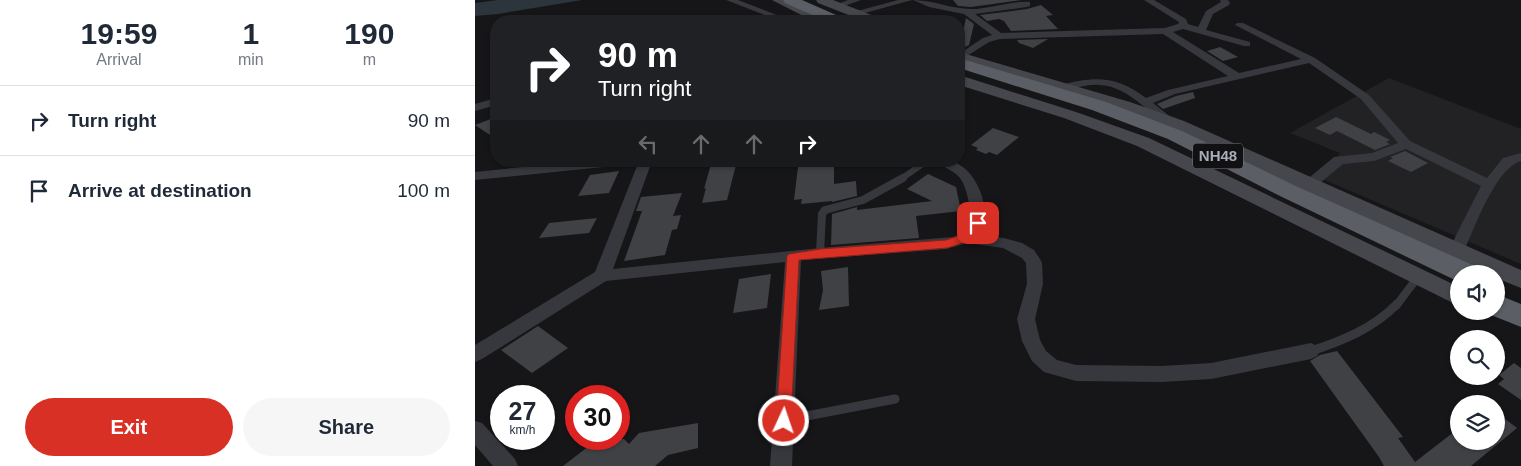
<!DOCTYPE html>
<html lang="en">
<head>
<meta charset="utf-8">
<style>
	body { margin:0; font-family:Helvetica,sans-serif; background:#f6f6f7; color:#1f2937; height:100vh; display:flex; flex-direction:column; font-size:19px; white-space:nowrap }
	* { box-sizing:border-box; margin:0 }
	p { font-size:16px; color:#747a83 }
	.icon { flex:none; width:28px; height:28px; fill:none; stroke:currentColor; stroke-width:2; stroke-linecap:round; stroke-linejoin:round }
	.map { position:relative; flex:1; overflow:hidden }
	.drawer { display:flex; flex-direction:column; background:#fff; width:475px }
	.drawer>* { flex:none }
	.banner { position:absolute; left:15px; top:15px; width:475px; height:152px; border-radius:20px; box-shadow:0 1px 4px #0004; background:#202124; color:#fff; overflow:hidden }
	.tools { position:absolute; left:975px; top:265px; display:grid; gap:10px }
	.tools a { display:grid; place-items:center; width:55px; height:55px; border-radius:50%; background:#fff; box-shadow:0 1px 4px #0004; font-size:25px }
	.speed { position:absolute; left:15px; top:385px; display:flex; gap:10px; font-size:25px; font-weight:700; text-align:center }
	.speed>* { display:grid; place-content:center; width:65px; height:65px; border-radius:50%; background:#fff; box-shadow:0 1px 4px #0004; line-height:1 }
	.speed small { font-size:12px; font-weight:400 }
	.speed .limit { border:8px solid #d22; background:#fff; color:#111 }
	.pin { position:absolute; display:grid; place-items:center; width:42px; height:42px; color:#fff; margin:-21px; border-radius:10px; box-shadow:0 2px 8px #0006 }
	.me { position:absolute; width:55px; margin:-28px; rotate:3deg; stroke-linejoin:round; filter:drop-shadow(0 0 4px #0008) }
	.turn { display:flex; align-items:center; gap:18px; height:105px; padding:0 25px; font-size:22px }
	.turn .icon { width:65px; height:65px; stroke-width:2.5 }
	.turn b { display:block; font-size:35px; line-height:42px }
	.lanes { display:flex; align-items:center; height:48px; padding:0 25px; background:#0003; justify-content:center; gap:25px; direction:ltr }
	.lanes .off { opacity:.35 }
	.eta { display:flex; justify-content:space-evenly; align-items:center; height:85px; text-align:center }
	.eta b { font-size:30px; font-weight:700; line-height:35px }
	.cta { display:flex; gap:10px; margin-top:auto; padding:10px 25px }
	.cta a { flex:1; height:58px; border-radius:30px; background:#d93025; color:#fff; font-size:20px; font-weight:700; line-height:58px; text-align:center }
	.cta a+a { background:#f6f6f7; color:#1f2937 }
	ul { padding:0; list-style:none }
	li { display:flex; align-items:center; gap:15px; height:70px; padding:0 25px; border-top:1px solid #e0e1e3 }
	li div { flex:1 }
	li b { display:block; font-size:19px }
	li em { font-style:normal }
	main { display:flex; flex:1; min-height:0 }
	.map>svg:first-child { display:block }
</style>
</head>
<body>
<main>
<section class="drawer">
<div class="eta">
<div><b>19:59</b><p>Arrival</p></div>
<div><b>1</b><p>min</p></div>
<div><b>190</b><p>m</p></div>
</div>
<ul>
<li><svg class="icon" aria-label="right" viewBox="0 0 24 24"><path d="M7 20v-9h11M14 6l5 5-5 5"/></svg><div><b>Turn right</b></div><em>90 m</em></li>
<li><svg class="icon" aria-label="arrive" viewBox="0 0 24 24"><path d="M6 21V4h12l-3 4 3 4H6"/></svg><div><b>Arrive at destination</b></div><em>100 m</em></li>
</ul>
<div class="cta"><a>Exit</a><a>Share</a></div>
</section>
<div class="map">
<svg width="1046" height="466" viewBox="0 0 1046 466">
	<rect width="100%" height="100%" fill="#161618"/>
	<!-- built -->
	<polygon fill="#222225" points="914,78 1046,129 1046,264 845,178 865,153 815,133"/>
	<!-- water -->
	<polygon fill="#2c353c" points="23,0 107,0 23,14 0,16 0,3"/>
	<!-- building -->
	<g fill="#404145">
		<polygon points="478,0 547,0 496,7 483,6"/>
		<polygon points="566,5 578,15 571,16 583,29 536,31 529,21 524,19 512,21 505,15 552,9"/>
		<polygon points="491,18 499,24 494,45 484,50"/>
		<polygon points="573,39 558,48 544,43 542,40"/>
		<polygon points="745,47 763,57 748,61 732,51"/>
		<polygon points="718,92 720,98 688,109 682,104 701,96"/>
		<polygon points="21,117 21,133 15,135 0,125"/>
		<polygon points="861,117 896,134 899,132 915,140 911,142 915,144 900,150 862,131 855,135 840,128"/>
		<polygon points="518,128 544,137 522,155 514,152 511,154 501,150 503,148 496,145"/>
		<polygon points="930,151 953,163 936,172 913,161 918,158 915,157"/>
		<polygon points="262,161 252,200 227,203 231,188 229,189 236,164"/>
		<polygon points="354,164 353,167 359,167 359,184 381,181 382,196 357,202 357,201 326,204 327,199 319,200 323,167"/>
		<polygon points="144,171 134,193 103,196 115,175"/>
		<polygon points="453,174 481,187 486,211 441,216 444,238 356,245 357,214 382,207 382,210 457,201 432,189"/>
		<polygon points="207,193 198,216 206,215 202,229 197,230 190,255 149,261 167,211 161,211 166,197"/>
		<polygon points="122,218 114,233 64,238 74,223"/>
		<polygon points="373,267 374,306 344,310 348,290 346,271"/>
		<polygon points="296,274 292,308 258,313 264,279"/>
		<polygon points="63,326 93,348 57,373 26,350"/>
		<polygon points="862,351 928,437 923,438 940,462 984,428 984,441 1021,441 1021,412 1042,428 996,466 909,466 904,457 835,361 845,355"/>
		<polygon points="1039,363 1046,368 1046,400 1023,384 1029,379 1024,375"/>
		<polygon points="223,423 223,448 193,455 180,466 88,466 123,439 149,439 154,444 164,433"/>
	</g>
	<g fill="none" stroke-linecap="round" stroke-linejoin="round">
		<!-- service-far2 -->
		<polyline stroke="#37383d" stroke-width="6" points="426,179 452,161"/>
		<!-- service-far1 -->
		<g stroke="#37383d" stroke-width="8">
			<polyline points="345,253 347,214 350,210 388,200 428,178"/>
			<polyline points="921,306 942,278"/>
		</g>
		<!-- service -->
		<g stroke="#37383d" stroke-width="9">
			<path d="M836 351C867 341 899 328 922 304"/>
			<polyline points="311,420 420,399"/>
		</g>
		<!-- minor -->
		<g fill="#37383d" fill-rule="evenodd">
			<polygon points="251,0 263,0 317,21 305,21"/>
			<polygon points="373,0 386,0 361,9 357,6"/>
			<polygon points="423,0 437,0 379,16 375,13"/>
			<path d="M438 0C458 0 476 9 496 9 514 9 540 0 555 2V6L552 7 500 14 526 33 690 28 703 24 704 22 669 0H679L711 19 713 24 723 27 731 11 746 2 745 0H753L755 3 754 5 738 14 731 30 775 42V46H769L708 29 698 32 764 73 826 59 760 25 762 23H768L840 58 894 95 935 141 1012 178 1028 158 1046 153V161C1020 169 1000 227 989 251L986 255 981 256 976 255 973 251 1006 186 931 149 899 161 868 164 839 188H829L827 185 829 182 859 157 897 153 923 143 886 99 834 63 700 94 678 103 697 118 699 121 697 124H689C671 109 650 86 625 85 613 84 602 88 590 90L585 87 586 85C621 76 641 76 671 98L693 90 753 76 688 34 525 39 514 42 484 61V54L508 38 517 35 489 14 454 7Z"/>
			<polygon points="21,98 21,105 0,111 0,104"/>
			<polygon points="107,161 154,161 148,165 0,180 0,172"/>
			<path d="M164 161H177L138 269 345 248 478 237C483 235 491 232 494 227 498 216 492 185 484 177 478 170 468 168 462 161 468 161 476 160 481 163 504 173 518 213 504 235L529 238 547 243 559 250 565 259 567 263 568 284 560 319 565 340 571 351 582 360 601 365 687 366 736 363 836 343 842 346 845 351 842 356 836 359 736 379 687 382 601 381 576 374 569 372 557 361 547 341 542 319 552 284 551 263 547 258 528 248 492 243 471 249 326 260 317 466H295L310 262 131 281 7 359 0 362V345L120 272Z"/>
			<polygon points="0,421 7,423 40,459 43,466 18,466 0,445"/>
		</g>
		<!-- secondary -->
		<g fill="#45474d" fill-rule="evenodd">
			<polygon points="297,0 313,0 352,18 354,21 338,21"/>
			<polygon points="341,0 358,0 404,18 406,21 389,21 343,3"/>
			<polygon points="484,52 655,102 709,121 1046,270 1046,288 1021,278 1021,274 1011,274 697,129 643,108 484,60"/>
			<polygon points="484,75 601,112 674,138 984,287 984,306 662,146 589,118 484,85"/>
		</g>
		<!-- trunk -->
		<g fill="#5b5e65" fill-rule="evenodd">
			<polygon points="308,0 327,0 368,18 370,21 351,21 310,3"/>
			<polygon points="484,58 631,102 707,131 821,186 1002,267 1005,274 984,274 982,281 805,196 693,139 617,110 484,68"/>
			<polygon points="1021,294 1046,304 1046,327 1011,313 1010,311 1021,311"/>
		</g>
	</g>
	<!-- route -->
	<path fill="#d93025" stroke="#8d1f18" d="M503 219 509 223C501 240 488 243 472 248L324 260 316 421 314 426 309 428 303 426 301 421 312 256 314 254 345 249 471 240C484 236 492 233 499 221Z"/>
	<g text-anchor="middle" stroke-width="4" stroke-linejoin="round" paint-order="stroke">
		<!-- shield labels -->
		<rect fill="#111113" stroke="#7b7e86" stroke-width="1" x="718" y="143.5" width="50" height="25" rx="4"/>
		<g font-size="15" font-weight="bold" fill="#a8adb8">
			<text x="743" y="161">NH48</text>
		</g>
	</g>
</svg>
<div class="tools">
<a><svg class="icon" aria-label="sound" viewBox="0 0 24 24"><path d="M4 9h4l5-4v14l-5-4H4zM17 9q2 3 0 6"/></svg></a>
<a><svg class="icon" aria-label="search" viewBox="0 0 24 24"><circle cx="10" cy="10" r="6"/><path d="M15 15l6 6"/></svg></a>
<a><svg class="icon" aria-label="layers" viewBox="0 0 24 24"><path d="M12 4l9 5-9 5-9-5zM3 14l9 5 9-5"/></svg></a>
</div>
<div class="speed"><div>27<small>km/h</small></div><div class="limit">30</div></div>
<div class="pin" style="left:503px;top:223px;background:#d93025"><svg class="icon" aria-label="arrive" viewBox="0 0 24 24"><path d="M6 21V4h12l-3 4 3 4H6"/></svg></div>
<svg class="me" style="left:309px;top:421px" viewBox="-20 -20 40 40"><circle r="17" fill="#d93025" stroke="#fff" stroke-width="3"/><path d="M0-11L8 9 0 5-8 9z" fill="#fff"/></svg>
<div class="banner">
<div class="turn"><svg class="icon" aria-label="right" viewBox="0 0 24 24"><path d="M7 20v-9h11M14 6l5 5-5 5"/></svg><div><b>90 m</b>Turn right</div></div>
<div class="lanes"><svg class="icon off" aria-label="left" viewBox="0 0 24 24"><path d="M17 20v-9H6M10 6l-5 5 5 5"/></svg><svg class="icon off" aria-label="ahead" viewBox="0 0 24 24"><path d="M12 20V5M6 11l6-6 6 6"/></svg><svg class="icon off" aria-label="ahead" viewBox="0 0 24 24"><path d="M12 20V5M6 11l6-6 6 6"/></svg><svg class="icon" aria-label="right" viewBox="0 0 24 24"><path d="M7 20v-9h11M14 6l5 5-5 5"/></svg></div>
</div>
</div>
</main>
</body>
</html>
